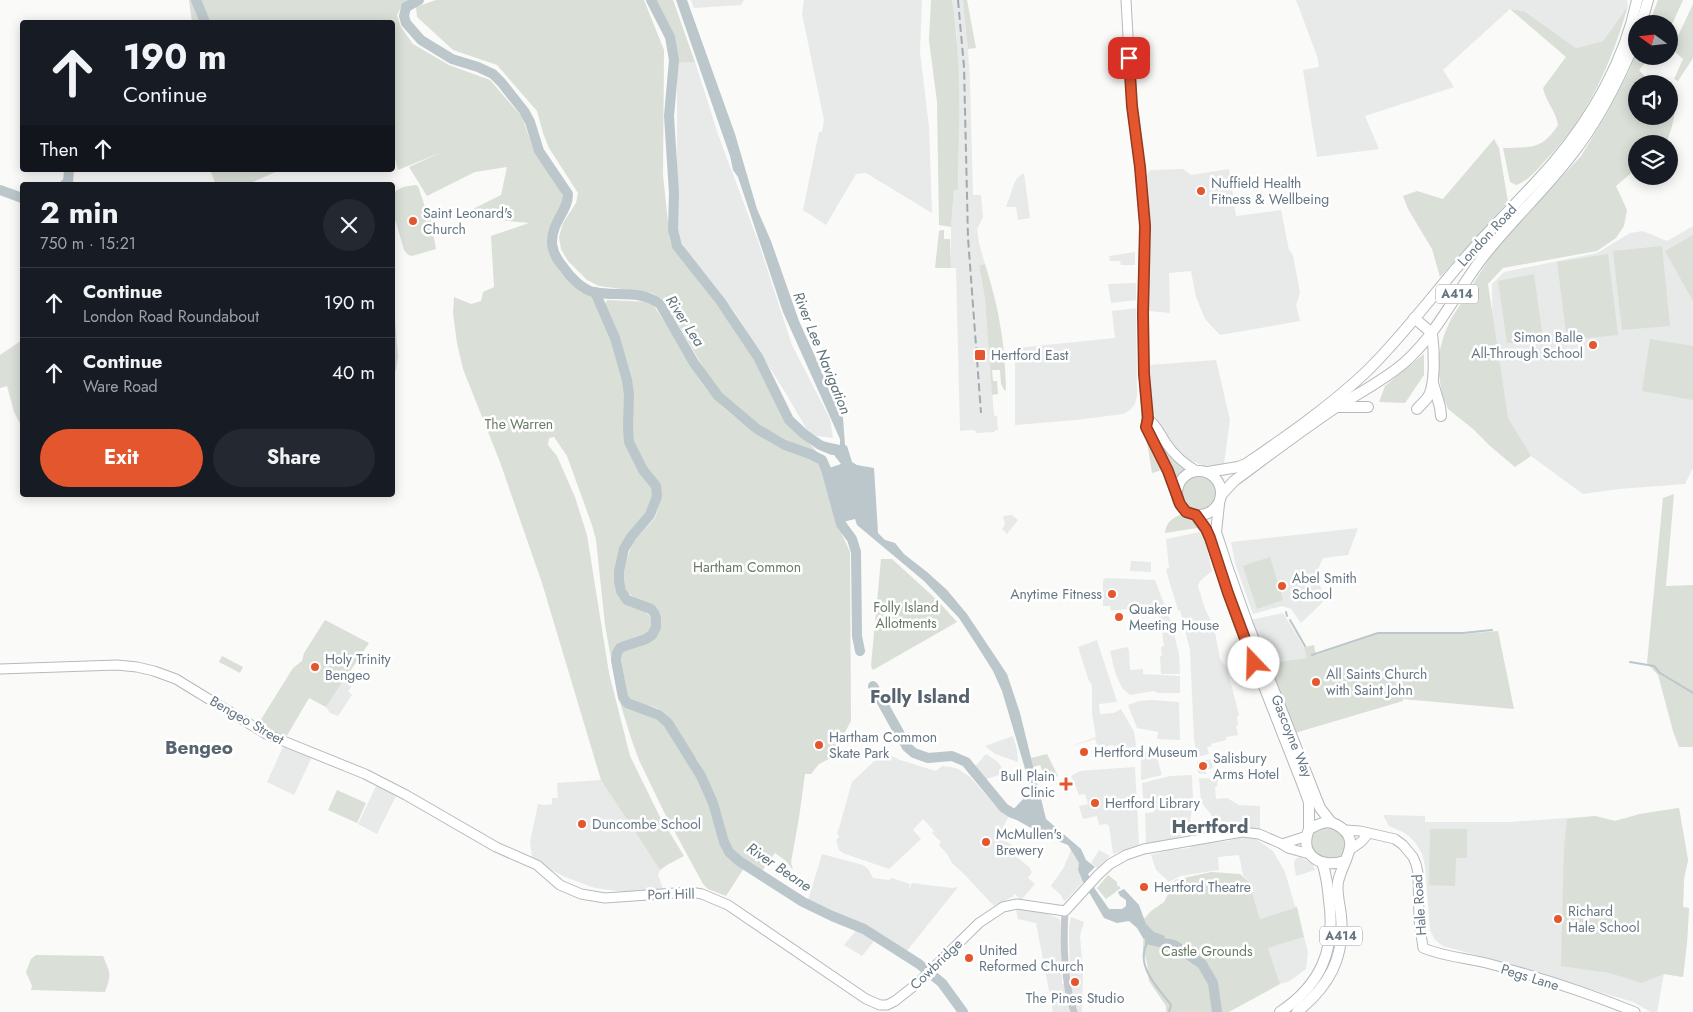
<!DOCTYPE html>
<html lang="en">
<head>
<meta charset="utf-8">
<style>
	body { margin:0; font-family:Jost,sans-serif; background:#242831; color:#f1f3f6; height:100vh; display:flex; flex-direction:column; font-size:19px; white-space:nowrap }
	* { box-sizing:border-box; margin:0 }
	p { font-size:16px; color:#9ea1a6 }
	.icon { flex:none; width:28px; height:28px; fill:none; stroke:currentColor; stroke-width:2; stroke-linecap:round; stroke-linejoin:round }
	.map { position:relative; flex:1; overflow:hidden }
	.panel { position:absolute; left:20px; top:182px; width:375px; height:315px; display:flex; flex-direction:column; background:#171b24; border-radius:5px; box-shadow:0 2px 12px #0003 }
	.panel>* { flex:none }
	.banner { position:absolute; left:20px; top:20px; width:375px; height:152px; border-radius:5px; box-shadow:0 2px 12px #0003; background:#171b24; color:#f1f3f6; overflow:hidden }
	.needle { width:32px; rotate:285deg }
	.fabs { position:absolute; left:1628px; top:15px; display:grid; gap:10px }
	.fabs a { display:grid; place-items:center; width:50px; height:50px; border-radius:50%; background:#171b24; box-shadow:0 2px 12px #0003; font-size:25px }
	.pin { position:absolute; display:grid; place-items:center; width:42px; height:42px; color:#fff; margin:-21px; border-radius:10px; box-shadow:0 2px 8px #0006 }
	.me { position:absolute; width:55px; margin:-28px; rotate:339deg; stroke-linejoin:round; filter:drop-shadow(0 0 4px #0008) }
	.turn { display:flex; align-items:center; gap:18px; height:105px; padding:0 20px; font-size:22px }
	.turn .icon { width:65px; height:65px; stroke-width:2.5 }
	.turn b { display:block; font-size:35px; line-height:42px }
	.then { display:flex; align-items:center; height:48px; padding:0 20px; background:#0003; gap:10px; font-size:19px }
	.round { display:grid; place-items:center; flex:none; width:52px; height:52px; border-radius:26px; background:#242831 }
	.overview { display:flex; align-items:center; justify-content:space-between; height:85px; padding:0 20px }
	h1 { font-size:30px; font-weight:700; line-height:38px }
	.primary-button { display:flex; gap:10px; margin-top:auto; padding:10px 20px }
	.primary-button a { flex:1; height:58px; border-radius:30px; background:#e4572e; color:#fff; font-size:20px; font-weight:700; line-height:58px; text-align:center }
	.primary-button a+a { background:#242831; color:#f1f3f6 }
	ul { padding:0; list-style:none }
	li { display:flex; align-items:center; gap:15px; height:70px; padding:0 20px; border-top:1px solid #363941 }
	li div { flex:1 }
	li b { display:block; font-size:19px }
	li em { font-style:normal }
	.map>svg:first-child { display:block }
</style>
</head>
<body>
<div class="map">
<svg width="1693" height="1012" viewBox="0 0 1693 1012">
	<rect width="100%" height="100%" fill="#fafaf8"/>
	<!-- built -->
	<g fill="#e8e9e9">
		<polygon points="691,0 744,0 741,5 694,8"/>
		<polygon points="804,0 922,0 920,52 929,127 932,213 866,173 856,174 826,225 803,210 819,132 822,132 824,120 802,14"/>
		<polygon points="952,0 963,0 966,17 970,81 973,195 981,195 983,217 977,229 979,243 985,264 979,265 985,299 994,416 997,416 998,430 995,430 995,432 976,433 976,431 972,430 960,431 956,268 951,268 951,227 954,189 958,190 959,144 957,35"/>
		<polygon points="1296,0 1627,0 1628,6 1603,41 1576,48 1524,11 1510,9 1443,70 1454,87 1365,116 1379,149 1317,157 1303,70 1319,67 1317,56"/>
		<polygon points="695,62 719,137 758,241 792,345 830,419 833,438 810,435 785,392 734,311 686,250 677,235 677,63"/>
		<polygon points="1183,169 1191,175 1229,169 1236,216 1281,210 1289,250 1293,255 1300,293 1296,305 1300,321 1220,335 1205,319 1196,297 1191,271 1169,273 1170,313 1149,311 1148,276 1151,237 1147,174 1150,170"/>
		<polygon points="1024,173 1030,218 1018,220 1016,207 1006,207 1014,184 1017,178"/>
		<polygon points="1693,226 1693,468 1685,484 1619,489 1583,494 1531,456 1493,405 1492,284 1504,272 1597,253 1630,233 1643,231 1667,241"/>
		<polygon points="1135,252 1135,265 1121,265 1120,261 1110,261 1109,256"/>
		<polygon points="1136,283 1136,300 1111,303 1108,284"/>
		<polygon points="1136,308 1137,395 1135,404 1130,410 1123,414 1076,420 1015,425 1015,348 1115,338 1112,311"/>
		<polygon points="1216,360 1230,420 1224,464 1204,466 1189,460 1174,449 1161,428 1151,408 1149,365"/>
		<polygon points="1012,515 1018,520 1007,534 1002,529 1005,525 1003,516"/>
		<polygon points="1358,528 1348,555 1323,558 1316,574 1325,599 1320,605 1301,623 1291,609 1282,606 1253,614 1235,563 1231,542"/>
		<polygon points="1200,532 1206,544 1212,571 1200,581 1198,586 1205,609 1214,627 1220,659 1227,668 1239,715 1237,717 1238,725 1236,726 1238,735 1226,737 1226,740 1211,744 1212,746 1207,747 1209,754 1197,757 1194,739 1190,650 1180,610 1178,610 1168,577 1166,569 1169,568 1166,539"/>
		<polygon points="1131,561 1151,562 1151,572 1130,571"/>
		<polygon points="1106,578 1155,580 1171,622 1179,654 1180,674 1161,674 1160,656 1162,656 1161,647 1164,646 1161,624 1157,613 1154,613 1152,606 1111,611 1110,606 1103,606 1103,580"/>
		<polygon points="1283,613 1304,647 1308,658 1267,663 1250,620"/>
		<polygon points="1097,640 1117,702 1099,704 1100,714 1114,713 1121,709 1134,732 1136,744 1135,752 1116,755 1114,745 1107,746 1109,757 1102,758 1095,739 1066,748 1096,737 1092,714 1092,685 1089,681 1078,647"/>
		<polygon points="1127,647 1129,650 1130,670 1143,669 1143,674 1180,676 1180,693 1158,693 1153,691 1130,695 1122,688 1115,672 1110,651"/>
		<polygon points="344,681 352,686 348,691 352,695 338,716 330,713 326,707"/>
		<polygon points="1152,700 1179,702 1180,740 1157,739 1158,732 1137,728 1128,705 1139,701"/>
		<polygon points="1013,736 1017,750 1018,762 995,754 985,746"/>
		<polygon points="283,747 312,757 294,795 267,782"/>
		<polygon points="1155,751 1162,775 1141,780 1141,756 1146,752"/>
		<polygon points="884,752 900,760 936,771 942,766 951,767 958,769 970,777 1003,814 1009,816 999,835 1020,852 1018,858 1029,867 1032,872 1028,878 1035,884 1021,900 1015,894 1012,897 994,906 964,874 952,863 947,854 939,845 941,842 932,833 934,831 923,819 913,830 921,839 889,869 843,853 839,850 836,840 839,837 837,833 839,828 852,782"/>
		<polygon points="986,754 998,762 1004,771 1002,774 983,780 973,769"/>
		<polygon points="1211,759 1213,768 1206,770 1206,774 1198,773 1197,762"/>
		<polygon points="1135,767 1139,845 1113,854 1109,826 1106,824 1099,825 1097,816 1083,819 1079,806 1088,804 1085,794 1079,795 1071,776 1080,771 1090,770"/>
		<polygon points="1192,775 1193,802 1189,829 1184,835 1170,842 1146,845 1145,813 1154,812 1153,809 1144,810 1142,783 1170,776"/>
		<polygon points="1199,778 1218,779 1217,786 1215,787 1216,799 1227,798 1239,805 1260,806 1260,830 1225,823 1213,817 1201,802"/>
		<polygon points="601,780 660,870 658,875 663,889 625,892 595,888 565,877 536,862 532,857 530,842 538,804 544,805 552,804 552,798 558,798 557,783"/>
		<polygon points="377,784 397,794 377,834 358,824"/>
		<polygon points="1679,808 1688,860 1684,879 1683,907 1689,908 1687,942 1683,977 1664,974 1657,1012 1651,1012 1633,1002 1498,961 1443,946 1435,940 1430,930 1425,866 1422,854 1415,842 1405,833 1389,826 1383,815 1425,816 1425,822 1509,822 1595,816 1615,821 1640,814"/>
		<polygon points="1239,837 1249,837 1256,839 1273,851 1285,872 1295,906 1297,907 1260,919 1249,882 1243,875 1239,855 1218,857 1219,870 1180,876 1169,882 1156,870 1151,855 1170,850 1190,848 1190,845 1228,841"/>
		<polygon points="1071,850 1079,863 1078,870 1083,882 1066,900 1064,901 1061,895 1051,886 1064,867"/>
		<polygon points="1099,850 1110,856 1097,868 1091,863"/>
		<polygon points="822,854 863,865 868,869 873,878 889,880 892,878 910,884 909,890 912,883 952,888 958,887 906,952 859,922 808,900"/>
		<polygon points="1300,857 1313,864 1315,870 1296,876 1294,864 1295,859"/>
		<polygon points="1015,905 1036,909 1060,919 1062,984 1071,984 1069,944 1069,927 1071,917 1084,922 1080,936 1083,972 1082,1012 1053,1012 1036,923 1018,919"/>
		<polygon points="858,928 876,939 862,956 844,945"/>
		<polygon points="1304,937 1308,952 1306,969 1290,981 1280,984 1268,948"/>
	</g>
	<!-- green -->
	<g fill="#dadfd7">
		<path d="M189 0H409L401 7 397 15 401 27 413 44 449 65 490 80 522 117 535 154 561 190 564 202C551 224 542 255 564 275 572 282 586 285 593 294 596 298 599 306 601 311 610 335 623 361 625 387 627 406 622 424 628 443 631 452 636 463 642 471 651 484 657 486 654 504 652 516 639 521 632 530 622 541 614 568 615 583 618 611 654 601 652 628 650 631 647 635 644 637 631 642 615 641 614 659L623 702 630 709 654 716 663 723 671 733 697 777 715 817 722 848 727 856 744 868 726 896 708 889 703 884 664 812 639 760 632 741 617 693 605 625 596 540 592 525 567 456 554 437 549 438 548 445 557 456 575 497 587 535 609 673 630 756 659 815 684 856 667 865 660 870 601 780 542 583 500 462 463 369 457 343 453 313 454 297 471 304 481 301 483 292 494 287 491 236 529 223 499 220 471 210 501 195 507 167 475 172 427 196 409 167 442 152 398 170 392 147V22H192Z"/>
		<polygon points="436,0 644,0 664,50 663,175 670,241 683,261 737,331 761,368 787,420 819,454 798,446 755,423 720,393 707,374 664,300 652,293 599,286 587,280 568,261 561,249 559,237 563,223 576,203 578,193 549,148 543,133 537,111 497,65 453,50 417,17 416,7"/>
		<path d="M655 0H673L695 62 677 63C677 40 665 20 655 0Z"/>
		<path d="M931 0H952C962 62 959 127 958 190H954L951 227 939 225 937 102 929 40Z"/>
		<polygon points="963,0 967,0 976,48 968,49"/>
		<polygon points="1658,0 1683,0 1669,31 1669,24 1649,24"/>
		<polygon points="1693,4 1693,58 1678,81 1674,79 1683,59 1672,49"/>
		<path d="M1628 6C1611 64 1588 117 1545 161 1536 171 1528 181 1516 185L1510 182 1503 148C1531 147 1542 150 1558 125 1556 111 1546 102 1543 88L1566 57 1510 9 1524 11 1576 48 1603 41Z"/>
		<path d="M1636 54V56H1651L1639 70 1646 78C1653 72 1660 80 1666 84H1636V116H1669V85L1674 88C1677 111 1674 122 1666 144H1636V169L1616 186 1627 210 1624 226 1616 238 1597 251 1503 268 1488 284 1508 418 1531 456 1515 467 1490 446 1473 429 1448 409 1442 394 1439 375V353L1444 335 1451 319 1494 251 1581 156 1607 113 1629 71Z"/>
		<polygon points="1494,139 1499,148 1508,202 1440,277 1432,249 1408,209 1403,196 1417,191 1443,199"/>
		<polygon points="210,170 280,170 246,185 216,185"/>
		<polygon points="415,185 418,186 424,204 430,217 436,249 412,256 408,255 404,250 393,212 392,193 403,187"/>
		<polygon points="941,230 944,230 944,239 950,239 951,268 935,268 939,231"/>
		<polygon points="1693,235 1693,301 1665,251"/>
		<polygon points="1662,246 1670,326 1622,330 1613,251"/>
		<polygon points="1608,254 1618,335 1567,340 1557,262"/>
		<path d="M985 264C999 309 1005 342 1006 390H1004L1001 384 1000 370H992L993 381H997L998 394 992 395 985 299 979 265Z"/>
		<polygon points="1534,274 1543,340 1507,343 1498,281"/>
		<polygon points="393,295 398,356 396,370 393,375"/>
		<path d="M607 300 651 302C672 331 687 364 709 392 736 426 777 442 815 460L822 467 836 521 850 552 851 721 831 758 819 764 811 774H805L799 818 791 862 793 870 786 861 775 853 762 871C752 865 741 859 734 850 726 840 725 829 722 817 715 797 707 778 697 759H693C685 744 674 717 659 709 650 704 636 706 628 700L621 658 623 648 649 642 656 635 659 628 660 618 656 608 649 604 639 601 628 593 623 583V570L633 542 655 518 658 509 660 487 643 462 635 445 631 428 632 381 604 306Z"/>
		<polygon points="1650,339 1693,346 1693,400 1642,391"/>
		<polygon points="22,340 22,427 14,412 7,386 0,388 0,355"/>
		<polygon points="1424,354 1424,375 1405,403 1379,402 1385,386"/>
		<polygon points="1157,433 1187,469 1178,477 1175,482 1154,435"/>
		<polygon points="1147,435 1162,466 1159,471 1152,473 1148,448 1145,436"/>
		<circle cx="1199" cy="493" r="18"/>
		<polygon points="1674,494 1666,586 1693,585 1693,747 1679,747 1673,731 1658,675 1647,663 1663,498"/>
		<path d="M1180 515 1187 517 1198 525 1197 528 1165 533C1166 523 1171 519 1180 515Z"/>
		<polygon points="1270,557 1283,600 1257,609 1243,566"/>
		<polygon points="881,559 892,559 936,599 957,622 873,670 871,666"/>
		<polygon points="325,620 369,643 326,707 309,698 285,739 261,727 260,721 293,668 302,661 304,653"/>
		<polygon points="1498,631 1514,709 1403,699 1403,701 1295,733 1267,663 1307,658 1304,647 1314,645 1316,655 1378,634 1463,634"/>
		<polygon points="222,656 243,667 240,673 219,662"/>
		<polygon points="1047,754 1058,776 1047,782 1040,765 1033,767 1031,758"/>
		<polygon points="337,790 366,803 357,823 328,810"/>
		<polygon points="1679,808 1688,860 1684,879 1683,907 1689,908 1687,942 1683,977 1664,974 1641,983 1610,973 1561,966 1564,849 1567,819 1595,816 1615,821 1640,814"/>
		<path d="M1320 827H1331L1346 838C1345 843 1346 850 1344 854 1333 872 1293 844 1320 827Z"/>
		<polygon points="1430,829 1467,829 1467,858 1456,858 1455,886 1429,885"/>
		<polygon points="1211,872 1240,874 1249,882 1260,919 1297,907 1304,937 1268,948 1280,984 1229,1012 1166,1012 1166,1006 1149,981 1147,963 1143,949 1144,919 1151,911 1164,902 1175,880"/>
		<polygon points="1108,875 1117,882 1117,885 1121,888 1106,899 1097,888"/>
		<path d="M36 955 103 956C110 973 112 974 105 992L31 990 32 986 26 972 31 959Z"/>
	</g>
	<!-- water -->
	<polygon fill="#bbc7cb" points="676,0 687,0 735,134 757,209 771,241 799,321 843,418 845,445 847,446 852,462 857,465 874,468 878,533 885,540 895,543 904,554 927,572 947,590 967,614 1007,674 1020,713 1046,819 1081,849 1086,860 1095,867 1088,874 1095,889 1109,909 1122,909 1126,906 1126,900 1120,896 1118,892 1124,889 1139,905 1146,924 1154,932 1165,936 1159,947 1145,944 1145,939 1143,938 1137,928 1129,921 1117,923 1104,918 1083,882 1078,870 1079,863 1068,845 1045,836 1008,815 1028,794 1028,790 1031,789 1002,691 993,671 976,644 959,618 924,581 857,525 855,519 843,522 829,468 841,464 834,455 819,448 821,441 840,445 840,439 783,312 738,177 733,170 730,156"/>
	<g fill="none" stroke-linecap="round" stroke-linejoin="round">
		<!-- stream -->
		<g stroke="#bbc7cb" stroke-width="2">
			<polyline points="1286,612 1287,616"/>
			<polyline points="1290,620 1305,646"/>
			<polyline points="1312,655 1378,633 1463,633 1492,630"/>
			<polyline points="1630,662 1654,666 1660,673 1693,693"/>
			<path d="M1147 943C1135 966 1158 988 1171 1005L1169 1012"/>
		</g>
		<!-- river -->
		<g stroke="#bbc7cb" stroke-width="10">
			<polyline points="196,0 205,22"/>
			<path d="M419 0 406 7 404 16 406 23 421 40 452 59 478 67 493 74 501 82 524 111 530 122 539 151 568 194C568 212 551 222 552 244 553 254 558 261 564 268 570 277 582 289 593 292 616 297 640 289 660 304L694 363 718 396 757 429 785 445 810 454 822 460 826 469 841 524 852 539 856 552 857 636 860 651"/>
			<polyline points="651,0 670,37 674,60 669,116 674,193 673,230 677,246 721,302 758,357 789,420 804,434 820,445 832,450"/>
			<polyline points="64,185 68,182 69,170"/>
			<polyline points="0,190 22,198"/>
			<polyline points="595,292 615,338 627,380 629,395 628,427 629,442 643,470 656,486 657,496 650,515 631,537 624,549 619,571 619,581 621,591 627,600 651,609 654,613 656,618 656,627 652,635 646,639 625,646 620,648 617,653 616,660 623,697 627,703 659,715 668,723 701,776 713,803 724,842 729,852 739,861 803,902 832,916 864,929 919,964 942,983 963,1012"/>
			<polyline points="873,686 907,747 914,753 928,758 952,756 966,762 1004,808 1012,813 1021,816"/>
			<polyline points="1152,937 1163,943 1174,945 1202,964 1213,983 1217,1012"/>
		</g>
		<defs>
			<g id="major">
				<polyline points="1126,0 1132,106 1140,167 1145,226 1143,314 1144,374 1147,418 1146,427 1161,455 1176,494"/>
				<path d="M1147 418C1157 425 1160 434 1166 443 1174 455 1183 463 1195 470"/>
				<polyline points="0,669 117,665 137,667 154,671 176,679 189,687 266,734 365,774 406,795 496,847 537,865 560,885 581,894 605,898 690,892 702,894 728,905 866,999 880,1005 887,1005 895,1001 919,982 979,923 1003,907 1017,904 1065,911 1098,875 1110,864 1126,855 1144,849 1242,832 1259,834 1282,844 1288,848 1309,854"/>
				<path d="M1345 830 1360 831 1395 839 1403 845 1413 857 1416 864 1418 873 1419 920 1423 948C1445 957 1467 958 1490 964 1539 977 1588 993 1635 1012"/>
				<polyline points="1282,844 1307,836"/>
				<polyline points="1351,849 1361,842 1368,834"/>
			</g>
			<g id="highway">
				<polyline points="1641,24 1648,0"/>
				<path d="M1414 318 1432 333C1434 348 1436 384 1428 397 1425 401 1421 405 1417 409"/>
				<polyline points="1433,383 1440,407 1441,416"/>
				<polyline points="1338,407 1368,407"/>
				<circle cx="1199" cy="493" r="22"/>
				<path d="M1208 472 1238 467 1246 464C1287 436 1330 406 1366 372 1405 334 1437 289 1473 249 1499 220 1527 193 1553 163 1592 117 1625 60 1637 0"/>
				<path d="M1222 494 1234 481C1268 456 1303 429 1338 406 1361 392 1384 380 1404 363 1438 333 1456 292 1483 257 1510 222 1543 192 1570 157 1598 122 1619 80 1636 39"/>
				<polyline points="1219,504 1216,532 1228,569 1248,625 1320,808 1331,822"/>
				<polyline points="1195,515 1206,529 1210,538 1240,625 1302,783 1309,802 1309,829"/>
				<path d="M1280 1012C1321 985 1336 949 1329 900 1328 887 1326 874 1322 862"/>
				<path d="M1297 1012C1329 986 1345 958 1341 916 1340 905 1336 893 1338 882 1342 861 1364 840 1337 825 1327 819 1319 824 1309 829 1298 856 1322 869 1345 861"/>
			</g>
		</defs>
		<!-- major casing -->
		<use href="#major" stroke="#b5babe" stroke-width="11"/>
		<!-- highway casing -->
		<use href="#highway" stroke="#b4b9bd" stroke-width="12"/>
		<!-- minor -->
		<path stroke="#c3c8cc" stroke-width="7" d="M1065 911C1063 940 1064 984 1074 1012"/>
		<!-- major -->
		<use href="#major" stroke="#fff" stroke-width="9"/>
		<!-- highway -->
		<use href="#highway" stroke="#fff" stroke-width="10"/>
		<!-- rail -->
		<polyline stroke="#a2aab0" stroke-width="2" stroke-dasharray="8 4" stroke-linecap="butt" points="958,0 964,67 968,238 981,413"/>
	</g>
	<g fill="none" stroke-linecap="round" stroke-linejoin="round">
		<defs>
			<polyline id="route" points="1129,58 1132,106 1140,167 1145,226 1143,314 1144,374 1148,418 1146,427 1168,471 1180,504 1186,512 1196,515 1206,529 1210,538 1228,593 1254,663"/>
		</defs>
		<!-- route casing -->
		<use href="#route" stroke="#94391e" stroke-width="12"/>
		<!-- route -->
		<use href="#route" stroke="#e4572e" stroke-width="9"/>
	</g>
	<!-- markers -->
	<g fill="#e4572e" stroke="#fff" stroke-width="2">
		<circle cx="1201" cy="191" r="5"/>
		<circle cx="413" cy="221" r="5"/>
		<circle cx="1593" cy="345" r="5"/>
		<rect x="974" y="349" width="12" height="12" rx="2.5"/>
		<circle cx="1282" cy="586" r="5"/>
		<circle cx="1112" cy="594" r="5"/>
		<circle cx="1119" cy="617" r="5"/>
		<circle cx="315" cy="667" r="5"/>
		<circle cx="1316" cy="682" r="5"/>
		<circle cx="819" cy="745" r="5"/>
		<circle cx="1084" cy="752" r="5"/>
		<circle cx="1203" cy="766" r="5"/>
		<path d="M1063.5 776.5h5v5h5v5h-5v5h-5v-5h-5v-5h5z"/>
		<circle cx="1095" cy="803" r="5"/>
		<circle cx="582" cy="824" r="5"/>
		<circle cx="986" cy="842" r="5"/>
		<circle cx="1144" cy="887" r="5"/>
		<circle cx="1558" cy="919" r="5"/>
		<circle cx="969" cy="958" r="5"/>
		<circle cx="1075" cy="982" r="5"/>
	</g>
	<g text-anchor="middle" stroke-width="5" stroke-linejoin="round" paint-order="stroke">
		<!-- shield labels -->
		<g fill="#fff" stroke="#939fa8" stroke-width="1">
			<rect x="1436" y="284.5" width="42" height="19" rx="4"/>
			<rect x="1320" y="926.5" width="42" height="19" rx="4"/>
		</g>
		<g font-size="12" font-weight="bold" fill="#657683">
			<text x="1457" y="298">A414</text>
			<text x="1341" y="940">A414</text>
		</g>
		<!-- poi labels -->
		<g font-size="14" fill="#657683" stroke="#fff" text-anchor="start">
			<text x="1211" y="188">Nuffield Health<tspan x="1211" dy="16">Fitness &amp; Wellbeing</tspan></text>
			<text x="423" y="218">Saint Leonard's<tspan x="423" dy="16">Church</tspan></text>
			<text x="1583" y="342" text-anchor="end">Simon Balle<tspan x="1583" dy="16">All-Through School</tspan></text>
			<text x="991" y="360">Hertford East</text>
			<text x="1292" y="583">Abel Smith<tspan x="1292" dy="16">School</tspan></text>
			<text x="1102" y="599" text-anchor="end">Anytime Fitness</text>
			<text x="1129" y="614">Quaker<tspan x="1129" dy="16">Meeting House</tspan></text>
			<text x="325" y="664">Holy Trinity<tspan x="325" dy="16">Bengeo</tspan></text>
			<text x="1326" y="679">All Saints Church<tspan x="1326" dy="16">with Saint John</tspan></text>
			<text x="829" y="742">Hartham Common<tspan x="829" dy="16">Skate Park</tspan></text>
			<text x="1094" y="757">Hertford Museum</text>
			<text x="1213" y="763">Salisbury<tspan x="1213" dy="16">Arms Hotel</tspan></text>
			<text x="1055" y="781" text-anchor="end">Bull Plain<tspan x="1055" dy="16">Clinic</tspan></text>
			<text x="1105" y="808">Hertford Library</text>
			<text x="592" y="829">Duncombe School</text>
			<text x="996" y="839">McMullen's<tspan x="996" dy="16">Brewery</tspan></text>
			<text x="1154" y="892">Hertford Theatre</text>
			<text x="1568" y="916">Richard<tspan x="1568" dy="16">Hale School</tspan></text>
			<text x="979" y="955">United<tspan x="979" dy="16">Reformed Church</tspan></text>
			<text x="1075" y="1003" text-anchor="middle">The Pines Studio</text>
		</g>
		<!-- street labels -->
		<g font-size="14" fill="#657683" stroke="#fff">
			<text transform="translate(1487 235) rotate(-47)" y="5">London Road</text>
			<text transform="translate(247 720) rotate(30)" y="5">Bengeo Street</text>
			<text transform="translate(1292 736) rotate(68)" y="5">Gascoyne Way</text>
			<text transform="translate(671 894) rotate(-1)" y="5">Port Hill</text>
			<text transform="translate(1419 905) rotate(-94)" y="5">Hale Road</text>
			<text transform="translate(936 964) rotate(-44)" y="5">Cowbridge</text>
			<text transform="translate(1530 977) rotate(17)" y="5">Pegs Lane</text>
		</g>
		<!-- park labels -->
		<g font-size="14" fill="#687a64" stroke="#fff">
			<text x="519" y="429">The Warren</text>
			<text x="747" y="572">Hartham Common</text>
			<text x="906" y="612">Folly Island<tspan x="906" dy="16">Allotments</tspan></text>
			<text x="1207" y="956">Castle Grounds</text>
		</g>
		<!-- water labels -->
		<g font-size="15" font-style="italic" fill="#60757c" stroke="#fff">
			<text transform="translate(685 321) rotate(57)" y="5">River Lea</text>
			<text transform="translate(822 353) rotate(68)" y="5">River Lee Navigation</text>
			<text transform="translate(779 867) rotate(34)" y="5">River Beane</text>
		</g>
		<!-- district labels -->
		<g font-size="19" font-weight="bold" fill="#57646e" stroke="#fff">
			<text x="920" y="703">Folly Island</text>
			<text x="199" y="754">Bengeo</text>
			<text x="1210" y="833">Hertford</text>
		</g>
	</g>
</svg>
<div class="fabs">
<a><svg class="needle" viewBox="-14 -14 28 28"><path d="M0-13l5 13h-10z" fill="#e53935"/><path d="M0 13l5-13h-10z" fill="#9ea1a6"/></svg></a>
<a><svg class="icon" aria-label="sound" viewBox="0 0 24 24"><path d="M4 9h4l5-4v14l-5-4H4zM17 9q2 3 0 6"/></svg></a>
<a><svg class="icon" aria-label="layers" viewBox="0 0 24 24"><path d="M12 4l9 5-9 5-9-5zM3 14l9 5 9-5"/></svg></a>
</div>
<div class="pin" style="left:1129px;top:58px;background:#d93025"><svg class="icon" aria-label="arrive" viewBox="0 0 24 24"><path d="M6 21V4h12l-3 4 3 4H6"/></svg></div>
<svg class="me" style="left:1254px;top:663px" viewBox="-20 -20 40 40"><circle r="19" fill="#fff"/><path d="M0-13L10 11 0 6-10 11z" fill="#e4572e"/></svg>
<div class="banner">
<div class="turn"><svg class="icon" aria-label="ahead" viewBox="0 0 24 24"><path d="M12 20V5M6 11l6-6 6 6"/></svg><div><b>190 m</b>Continue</div></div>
<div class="then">Then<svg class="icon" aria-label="ahead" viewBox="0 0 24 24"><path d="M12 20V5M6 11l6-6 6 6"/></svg></div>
</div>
<section class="panel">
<div class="overview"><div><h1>2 min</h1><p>750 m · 15:21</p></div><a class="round"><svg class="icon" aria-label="close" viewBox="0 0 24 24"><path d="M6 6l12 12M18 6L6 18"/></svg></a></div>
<ul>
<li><svg class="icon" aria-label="ahead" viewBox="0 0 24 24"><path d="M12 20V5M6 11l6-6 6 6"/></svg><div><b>Continue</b><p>London Road Roundabout</p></div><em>190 m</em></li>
<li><svg class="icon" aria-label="ahead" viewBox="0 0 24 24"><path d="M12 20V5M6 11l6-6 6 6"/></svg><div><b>Continue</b><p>Ware Road</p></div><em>40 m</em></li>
</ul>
<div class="primary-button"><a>Exit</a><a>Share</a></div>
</section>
</div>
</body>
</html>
